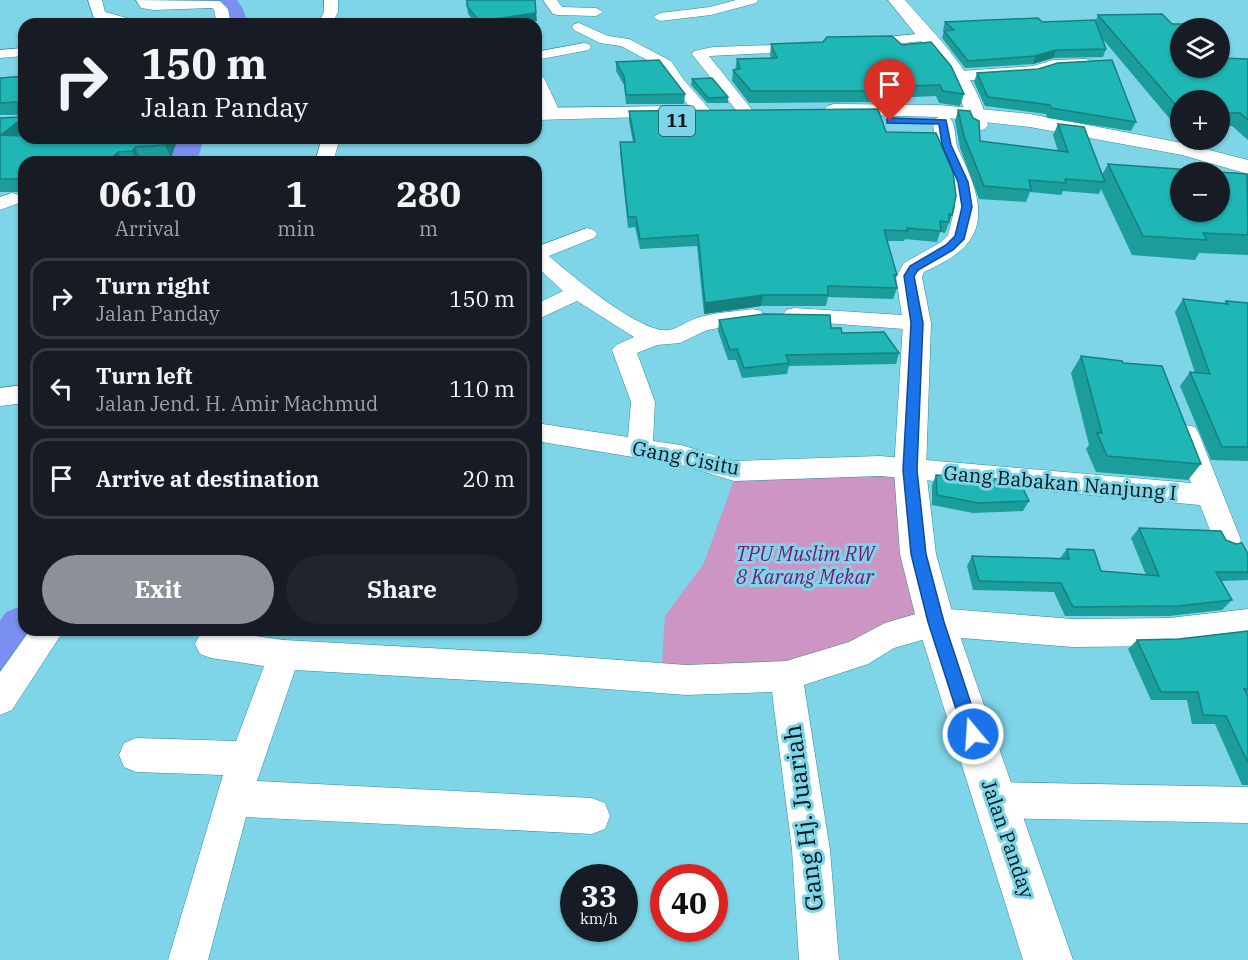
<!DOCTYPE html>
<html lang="en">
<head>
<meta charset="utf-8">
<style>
	body { margin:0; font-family:"IBM Plex Serif",serif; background:#20242c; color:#f1f3f6; height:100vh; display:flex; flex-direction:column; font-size:22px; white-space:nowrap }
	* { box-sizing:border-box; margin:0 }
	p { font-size:20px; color:#9ea1a6 }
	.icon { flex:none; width:33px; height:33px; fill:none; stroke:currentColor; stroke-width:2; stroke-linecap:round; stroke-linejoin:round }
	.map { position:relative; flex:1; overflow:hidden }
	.details { position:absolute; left:18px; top:156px; width:524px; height:480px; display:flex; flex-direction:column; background:#171b24; border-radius:18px; box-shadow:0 2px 4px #0004 }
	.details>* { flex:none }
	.hud { position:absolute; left:18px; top:18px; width:524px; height:126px; border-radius:18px; box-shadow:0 2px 4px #0004; background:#171b24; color:#f1f3f6; overflow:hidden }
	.tools { position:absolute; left:1170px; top:18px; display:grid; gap:12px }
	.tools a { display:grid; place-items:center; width:60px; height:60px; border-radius:50%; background:#171b24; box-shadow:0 2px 4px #0004; font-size:30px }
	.speed { position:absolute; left:560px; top:864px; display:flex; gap:12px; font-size:30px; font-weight:700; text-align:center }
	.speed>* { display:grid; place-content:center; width:78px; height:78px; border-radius:50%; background:#171b24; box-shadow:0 2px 4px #0004; line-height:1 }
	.speed small { font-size:15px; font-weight:400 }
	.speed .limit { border:9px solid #d22; background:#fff; color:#111 }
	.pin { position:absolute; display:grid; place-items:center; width:51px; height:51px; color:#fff; margin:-62px -26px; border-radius:50% 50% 50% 0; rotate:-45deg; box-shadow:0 0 6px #0007 }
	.pin .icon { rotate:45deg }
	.me { position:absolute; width:66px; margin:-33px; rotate:342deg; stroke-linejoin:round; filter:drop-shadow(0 0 4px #0008) }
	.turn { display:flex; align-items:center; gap:21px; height:126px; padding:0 24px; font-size:27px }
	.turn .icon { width:78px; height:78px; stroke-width:2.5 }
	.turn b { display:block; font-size:42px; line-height:51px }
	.eta { display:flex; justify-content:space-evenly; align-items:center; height:102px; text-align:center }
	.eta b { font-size:36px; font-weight:800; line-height:42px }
	.action { display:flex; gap:12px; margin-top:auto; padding:12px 24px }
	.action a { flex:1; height:69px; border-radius:36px; background:#8c9099; color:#fff; font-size:24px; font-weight:800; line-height:69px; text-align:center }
	.action a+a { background:#20242c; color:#f1f3f6 }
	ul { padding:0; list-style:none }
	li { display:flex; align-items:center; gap:18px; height:81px; margin:0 12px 9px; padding:0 12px; border:3px solid #363941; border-radius:18px }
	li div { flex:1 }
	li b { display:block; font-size:22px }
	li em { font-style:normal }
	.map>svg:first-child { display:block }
</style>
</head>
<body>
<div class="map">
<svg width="1248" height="960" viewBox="0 0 1248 960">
	<rect width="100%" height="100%" fill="#7ed5e7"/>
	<!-- green -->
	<polygon fill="#cd95c3" points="902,472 927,619 785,671 662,664 665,616 704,563 736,474"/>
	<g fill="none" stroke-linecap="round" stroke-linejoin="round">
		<!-- river -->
		<g fill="#7b8ff1" fill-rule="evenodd">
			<polygon points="139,0 237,0 243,9 248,24 222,24 219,9 163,9 142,5"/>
			<polygon points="172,138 204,138 197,162 165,162"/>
			<polygon points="24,605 24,630 55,630 21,692 0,700 0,621 6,612"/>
		</g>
		<defs>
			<g id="minor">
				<polygon points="88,0 102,0 105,12 138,21 140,24 117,24 94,18"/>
				<polygon points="136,0 220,1 228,9 231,24 217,24 214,10 212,8 154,10 141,8"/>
				<polygon points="324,0 338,0 338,12 332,24 318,24 324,12"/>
				<polygon points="543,0 557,0 562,7 596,8 603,12 596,16 558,15 553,14"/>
				<polygon points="736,0 758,0 756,3 711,15 660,21 653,17 660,13 710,7"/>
				<polygon points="579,23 608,36 629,39 671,61 684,80 712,112 704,117 698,116 672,86 660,67 621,46 600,43 574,30 572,27 574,24"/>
				<polygon points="927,33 934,37 932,40 867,47 860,43 867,39"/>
				<polygon points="584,43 589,44 591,47 589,50 536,60 536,52"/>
				<polygon points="807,44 812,45 814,48 812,51 709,56 753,111 745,116 739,114 692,54 694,51 713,47"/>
				<polygon points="24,48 24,56 0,58 0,50"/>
				<polygon points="1086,59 1091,61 1094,64 1091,67 1054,70 1034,76 960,81 952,76 960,71 1033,66 1053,60"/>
				<path d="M536 73 544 78 561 114 559 118 553 119C536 115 535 87 536 73Z"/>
				<polygon points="322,138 340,138 333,162 315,162"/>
				<polygon points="12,193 19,195 21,199 19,203 0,210 0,197"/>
				<path d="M587 228 594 230 597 234 594 238 549 256C570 274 642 335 669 330 677 329 686 322 694 319 712 312 734 312 753 309L761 311 764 316 761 321 707 330 680 343 657 345 637 353 655 402 653 441 681 445 734 461 880 456 1191 483 1173 434 1177 427 1186 425 1195 427 1199 434 1241 540 1237 548 1227 552 1217 548 1200 505 880 476 734 481 681 465 536 441V423L628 437 631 402 612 350 616 345 634 337 577 301 536 320V304L563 291 536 266V247Z"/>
				<polygon points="794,308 917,316 925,318 928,323 925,328 917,330 786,320 783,315 786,310"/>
				<polygon points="24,385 24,403 0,406 0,388"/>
				<polygon points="936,608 1073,619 1169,618 1248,609 1248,637 1169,646 1073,647 936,636 894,648 868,664 804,685 830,850 839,960 799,960 792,850 772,692 686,695 539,684 295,670 257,781 592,798 605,803 610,816 605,829 592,834 246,817 208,960 168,960 223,775 136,772 124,767 119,755 124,743 136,738 236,741 264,666 211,658 200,654 195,644 200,634 213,630 284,640 539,654 686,665 786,661 849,642 885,623"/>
				<polygon points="30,630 64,630 12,710 0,715 0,672"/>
				<polygon points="995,782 1248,787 1248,823 995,818 982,813 977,800 982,787"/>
			</g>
			<path id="tertiary" d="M943 116 950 118C957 127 954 139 958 149 973 181 994 222 960 251 950 260 936 266 924 272L922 277 931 323 926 470 936 554 955 622 1073 960H1023L917 622 900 554 894 470 903 323 896 277 904 263 941 242 948 235 955 207 952 182 935 145 933 122 936 118Z"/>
			<path id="secondary" d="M888 0H905C938 38 977 74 988 125L985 129 978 131 971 129 958 92 949 76Z"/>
			<g id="trunk">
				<polygon points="834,104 939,105 1030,114 1182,143 1248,160 1248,174 1182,155 1030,127 939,117 827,114 824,110 827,106"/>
				<polygon points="675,106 682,108 685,112 682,116 536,120 536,108"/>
			</g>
		</defs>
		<!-- minor casing -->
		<use href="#minor" stroke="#318b9d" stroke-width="1"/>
		<!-- tertiary casing -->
		<use href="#tertiary" stroke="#318b9d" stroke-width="1"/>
		<!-- secondary casing -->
		<use href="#secondary" stroke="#318b9d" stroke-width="1"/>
		<!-- trunk casing -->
		<use href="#trunk" stroke="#318b9d" stroke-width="1"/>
		<!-- minor -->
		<use href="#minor" fill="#fff" fill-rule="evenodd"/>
		<!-- tertiary -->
		<use href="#tertiary" fill="#fff" fill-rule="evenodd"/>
		<!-- secondary -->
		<use href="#secondary" fill="#fff" fill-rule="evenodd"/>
		<!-- trunk -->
		<use href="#trunk" fill="#fff" fill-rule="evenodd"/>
	</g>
	<!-- wall -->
	<g fill="#1b9d9c">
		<polygon points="467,6 537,21 514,24 476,24 468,14"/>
		<polygon points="1098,15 1180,68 1248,59 1248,140 1232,126 1220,126 1220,100 1180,100 1180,126 1175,125 1101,37 1106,49 1103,57 1053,58 1033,64 965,68 942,38 944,31 945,31 943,29 945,22 1095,22"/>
		<polygon points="771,44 902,45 964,94 960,106 939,103 936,96 870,99 870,102 749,103 732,81 733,70 735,70 737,59 771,58 770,56"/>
		<polygon points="616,62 685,94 684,104 626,104 624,85 616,71"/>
		<polygon points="977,73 1136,122 1131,131 1047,118 1046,114 985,106 974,82"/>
		<polygon points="24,76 24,138 178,138 171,158 141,160 140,162 24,162 24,192 0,192 0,118 18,117 18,115 0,115 0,78"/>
		<polygon points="692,79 728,97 728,103 707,103 691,85"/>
		<polygon points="958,110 980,141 1058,151 1053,135 1058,124 1102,175 1108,164 1248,175 1248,255 1199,253 1195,260 1132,255 1101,189 1099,194 1063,191 1061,195 1030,192 1026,202 979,199 960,148 955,121"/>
		<polygon points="629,111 886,132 952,215 945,233 940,232 937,242 905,239 904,241 887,241 897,275 895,280 897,288 893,299 828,297 826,306 761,306 704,314 697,246 640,249 635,227 628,228 620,153 620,142 633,142 629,121"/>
		<polygon points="1183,299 1224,304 1226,301 1248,303 1248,461 1211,460 1180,386 1190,372 1195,373 1175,312"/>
		<polygon points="719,320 831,328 899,353 896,364 789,366 787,374 742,378 736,360 728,360 718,331"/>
		<polygon points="1081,356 1123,363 1201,464 1188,480 1096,472 1086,449 1089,445 1071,373"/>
		<polygon points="936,475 1029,501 1023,511 973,513 932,505 932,485"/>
		<polygon points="1139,528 1226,540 1248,554 1248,580 1222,581 1232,600 1222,610 1169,616 1065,616 1054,592 973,590 967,566 972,556 1060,558 1067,549 1101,571 1146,575 1131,538"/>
		<polygon points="1248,631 1248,785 1242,785 1215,724 1192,724 1187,700 1151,700 1128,649 1137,640 1179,639"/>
	</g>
	<!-- shaded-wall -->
	<g fill="#16807f">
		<polygon points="536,13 537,21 514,24 479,24 479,21"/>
		<polygon points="1056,50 1053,58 1033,64 1035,56"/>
		<polygon points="24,117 24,136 1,135"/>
		<polygon points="168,138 178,138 171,158 165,145"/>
		<polygon points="135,147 141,160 140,162 138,162 132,151"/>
		<polygon points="118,152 123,162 107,162"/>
		<polygon points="763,295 761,306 704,314 705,303"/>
	</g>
	<!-- building -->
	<g fill="#1fb7b5" stroke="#16807f" stroke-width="1.5" fill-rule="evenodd">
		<polygon points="467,0 535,0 536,13 479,21 467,6"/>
		<polygon points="1162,14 1172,24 1183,24 1188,28 1180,28 1180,68 1220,68 1220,58 1248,59 1248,120 1240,113 1220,113 1220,100 1180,100 1180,110 1098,15"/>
		<polygon points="1038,18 1042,22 1095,20 1106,49 1056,50 1035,56 968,61 944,31 954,30 945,22"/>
		<polygon points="892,36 902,45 931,42 951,66 964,94 943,91 940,85 871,87 872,91 751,91 733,70 740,69 737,59 777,58 771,44 823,42 827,37"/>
		<polygon points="659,60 685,94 626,95 624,76 616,62"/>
		<polygon points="1112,60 1136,122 1051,108 1050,105 988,97 977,73 1038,69 1058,63"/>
		<polygon points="24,76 24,117 1,135 24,136 24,138 168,138 165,145 135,147 132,151 118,152 107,162 24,162 24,179 0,179 0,118 18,117 18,102 0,103 0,78"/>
		<polygon points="712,78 728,97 708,98 692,79"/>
		<polygon points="878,109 886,132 936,133 953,172 956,196 952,215 949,214 949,222 940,221 941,231 907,228 908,231 884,230 897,275 894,275 897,288 828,286 828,295 763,295 705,303 698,235 640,239 636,217 628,217 620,142 635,142 629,111"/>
		<polygon points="958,110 970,111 973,118 979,121 980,141 1068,152 1058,124 1084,127 1105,182 1065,179 1066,183 1029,180 1031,190 984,186 964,136"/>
		<path d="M1108 164 1247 174 1248 235 1203 233 1207 240 1143 236ZM1180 172H1220V212H1180Z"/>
		<polygon points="1183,299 1228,304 1226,301 1248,303 1248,447 1222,447 1190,372 1210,374"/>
		<polygon points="764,314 830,315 831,328 841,328 842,333 884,332 899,353 786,355 789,363 744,368 737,349 730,350 719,320"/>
		<polygon points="1081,356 1122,361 1123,363 1162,366 1201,464 1107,456 1097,433 1102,433"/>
		<polygon points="936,475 1019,480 1029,501 978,503 937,495"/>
		<polygon points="1139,528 1221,531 1226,540 1236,544 1242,543 1248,554 1248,572 1216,572 1232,600 1178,606 1073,607 1061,583 979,581 972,556 1069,559 1067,549 1094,550 1101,571 1159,576"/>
		<polygon points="1248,631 1248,689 1244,689 1248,697 1248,763 1226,716 1203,715 1198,692 1161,692 1137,640 1179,639"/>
	</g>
	<!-- route -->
	<polygon fill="#1a73e8" stroke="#114b97" stroke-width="1.5" points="890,118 946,120 951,145 968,182 972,207 964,239 953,250 918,270 914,276 923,323 917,470 926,554 944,622 981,734 979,739 973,742 967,739 964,734 928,622 911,554 903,470 911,323 904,276 910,266 946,245 955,236 962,207 958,182 942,145 939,124 887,123 887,119"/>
	<g text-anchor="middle" stroke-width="6" stroke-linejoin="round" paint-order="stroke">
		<!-- shield labels -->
		<rect fill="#7ed5e7" stroke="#265059" stroke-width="1.5" x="659" y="106" width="36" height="30" rx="4.5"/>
		<g font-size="18" font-weight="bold" fill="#00171c">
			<text x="677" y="127">11</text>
		</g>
		<!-- street labels -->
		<g font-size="20" fill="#00171c" stroke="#7ed5e7">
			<text transform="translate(686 458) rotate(11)" y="7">Gang Cisitu</text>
			<text transform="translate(1060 483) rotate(5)" y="7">Gang Babakan Nanjung I</text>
			<text transform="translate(1008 839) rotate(71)" y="7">Jalan Panday</text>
		</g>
		<!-- park labels -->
		<g font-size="20" font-style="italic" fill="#811476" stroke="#7ed5e7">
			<text x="805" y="561">TPU Muslim RW<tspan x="805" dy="23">8 Karang Mekar</tspan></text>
		</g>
		<!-- near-street labels -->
		<g font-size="24" fill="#00171c" stroke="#7ed5e7">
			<text transform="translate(804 818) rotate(-97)" y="8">Gang Hj. Juariah</text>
		</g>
	</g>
</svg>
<div class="tools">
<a><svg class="icon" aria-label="layers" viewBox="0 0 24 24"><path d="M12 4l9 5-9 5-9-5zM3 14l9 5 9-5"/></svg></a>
<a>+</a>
<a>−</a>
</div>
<div class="speed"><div>33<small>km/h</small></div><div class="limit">40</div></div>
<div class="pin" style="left:890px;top:121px;background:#d93025"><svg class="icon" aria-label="arrive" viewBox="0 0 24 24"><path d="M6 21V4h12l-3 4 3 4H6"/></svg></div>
<svg class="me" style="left:973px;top:734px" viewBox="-20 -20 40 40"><circle r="17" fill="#1a73e8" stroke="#fff" stroke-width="3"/><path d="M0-11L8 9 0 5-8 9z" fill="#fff"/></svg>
<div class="hud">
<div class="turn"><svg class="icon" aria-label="right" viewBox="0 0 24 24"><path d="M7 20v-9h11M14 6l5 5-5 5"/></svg><div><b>150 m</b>Jalan Panday</div></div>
</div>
<section class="details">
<div class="eta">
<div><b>06:10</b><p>Arrival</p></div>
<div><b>1</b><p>min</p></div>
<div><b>280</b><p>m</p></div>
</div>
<ul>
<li><svg class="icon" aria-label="right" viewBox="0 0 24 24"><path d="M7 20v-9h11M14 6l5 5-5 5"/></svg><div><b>Turn right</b><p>Jalan Panday</p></div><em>150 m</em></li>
<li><svg class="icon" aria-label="left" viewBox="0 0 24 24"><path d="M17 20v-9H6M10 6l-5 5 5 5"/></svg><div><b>Turn left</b><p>Jalan Jend. H. Amir Machmud</p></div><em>110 m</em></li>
<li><svg class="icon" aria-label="arrive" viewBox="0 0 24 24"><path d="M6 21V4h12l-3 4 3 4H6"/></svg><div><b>Arrive at destination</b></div><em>20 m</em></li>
</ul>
<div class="action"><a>Exit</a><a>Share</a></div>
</section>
</div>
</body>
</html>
